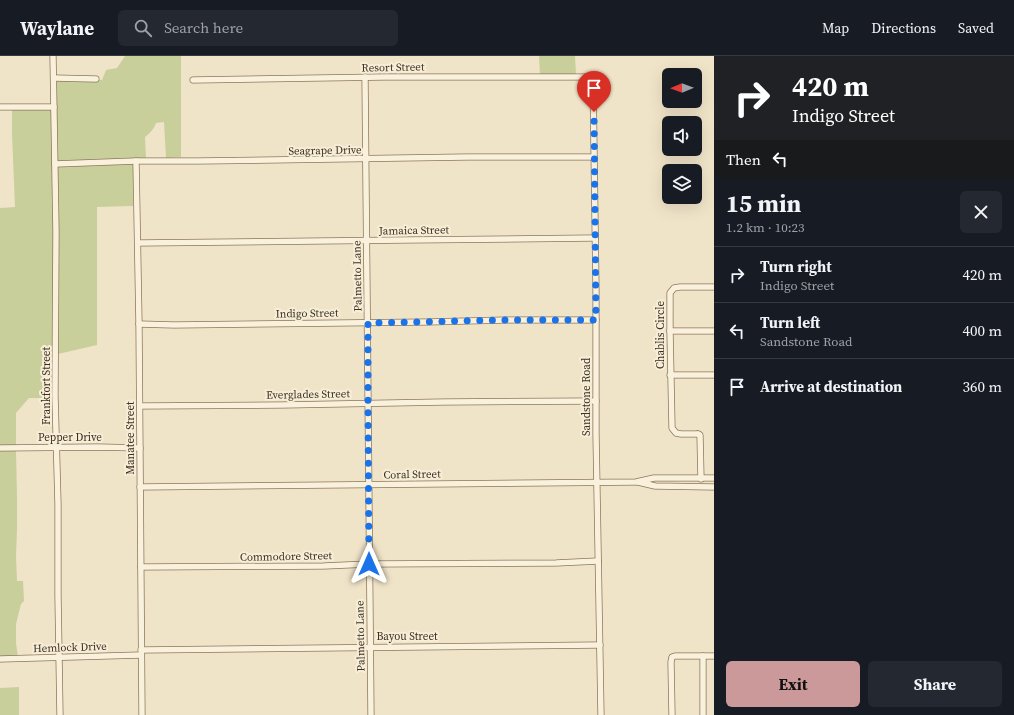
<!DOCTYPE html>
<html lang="en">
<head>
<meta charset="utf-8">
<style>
	body { margin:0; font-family:"Source Serif 4",serif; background:#242831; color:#f1f3f6; height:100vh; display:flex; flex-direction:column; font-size:15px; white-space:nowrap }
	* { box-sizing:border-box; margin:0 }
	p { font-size:13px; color:#9ea1a6 }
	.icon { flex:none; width:22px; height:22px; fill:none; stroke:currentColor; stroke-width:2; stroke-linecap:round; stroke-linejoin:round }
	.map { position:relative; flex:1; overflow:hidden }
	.sheet { display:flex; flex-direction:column; background:#171b24; width:300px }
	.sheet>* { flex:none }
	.guide { background:#202124; color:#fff; overflow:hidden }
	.needle { width:26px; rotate:269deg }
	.fabs { position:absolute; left:662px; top:12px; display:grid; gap:8px }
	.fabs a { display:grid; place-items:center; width:40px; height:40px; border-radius:6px; background:#171b24; box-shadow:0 4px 16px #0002; font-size:20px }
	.pin { position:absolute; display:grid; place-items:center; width:34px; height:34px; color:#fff; margin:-41px -17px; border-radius:50% 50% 50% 0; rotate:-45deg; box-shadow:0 0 4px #0007 }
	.pin .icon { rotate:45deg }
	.me { position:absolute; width:44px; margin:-22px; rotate:0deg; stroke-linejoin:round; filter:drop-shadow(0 0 3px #0008) }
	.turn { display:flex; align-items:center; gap:14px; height:84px; padding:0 12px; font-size:18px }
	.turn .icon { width:52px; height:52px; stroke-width:2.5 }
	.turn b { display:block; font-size:28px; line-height:34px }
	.then { display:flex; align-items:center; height:38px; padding:0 12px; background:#0003; gap:8px; font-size:15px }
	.round { display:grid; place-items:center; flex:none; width:42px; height:42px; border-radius:6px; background:#242831 }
	.head { display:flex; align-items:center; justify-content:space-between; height:68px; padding:0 12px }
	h1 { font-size:24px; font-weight:700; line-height:30px }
	.primary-button { display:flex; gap:8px; margin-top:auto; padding:8px 12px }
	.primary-button a { flex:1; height:46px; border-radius:6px; background:#cc999b; color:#111; font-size:16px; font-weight:700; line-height:46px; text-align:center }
	.primary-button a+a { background:#242831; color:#f1f3f6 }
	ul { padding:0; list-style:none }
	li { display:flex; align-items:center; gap:12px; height:56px; padding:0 12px; border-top:1px solid #363941 }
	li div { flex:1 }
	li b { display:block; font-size:15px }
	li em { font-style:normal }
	header { display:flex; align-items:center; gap:24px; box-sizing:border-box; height:56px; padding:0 20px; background:#171b24; border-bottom:1px solid #363941 }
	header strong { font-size:19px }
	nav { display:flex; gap:22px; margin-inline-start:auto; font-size:14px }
	.search { width:280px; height:36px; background:#242831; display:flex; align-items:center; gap:10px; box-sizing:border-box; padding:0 14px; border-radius:6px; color:#9ea1a6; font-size:15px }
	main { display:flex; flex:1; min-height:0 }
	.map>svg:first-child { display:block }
</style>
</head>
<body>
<header>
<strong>Waylane</strong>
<div class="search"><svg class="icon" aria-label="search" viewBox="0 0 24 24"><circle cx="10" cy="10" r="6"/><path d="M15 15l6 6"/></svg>Search here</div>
<nav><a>Map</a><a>Directions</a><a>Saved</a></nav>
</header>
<main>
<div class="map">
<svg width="714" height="659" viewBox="0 0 714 659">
	<rect width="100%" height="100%" fill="#f0e4c8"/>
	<!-- green -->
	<g fill="#c9cf9b">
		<path d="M125 0H181V101L166 102 164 66 156 67C154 73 150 77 145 81L146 103 57 106 56 25H98L99 24H102L106 14 117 12Z"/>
		<polygon points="539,0 575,0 576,18 540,19"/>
		<polygon points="12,53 52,53 54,176 54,298 49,299 45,313 46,342 29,342 16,357 16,390 0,390 0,152 15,151 12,78"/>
		<polygon points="133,107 133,150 97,151 97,289 58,298 58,176 57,109"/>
		<polygon points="0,394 16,394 17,441 17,473 16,501 17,525 23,525 24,545 21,548 16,568 16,587 18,601 0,602"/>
		<polygon points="19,631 19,659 0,659 0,632"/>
	</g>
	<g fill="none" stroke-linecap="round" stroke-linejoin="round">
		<defs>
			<g id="minor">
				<polyline points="53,0 56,176 55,340 58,448 58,540 60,659"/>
				<polyline points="365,21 371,659"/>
				<polyline points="54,22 96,23"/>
				<polyline points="193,24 384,21 586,21 593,23 596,233 596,378 601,659"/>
				<polyline points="0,51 54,51"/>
				<polyline points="136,105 139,268 142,659"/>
				<polyline points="55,108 136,105 198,105 467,101 594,101"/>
				<polyline points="138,187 407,184 595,182"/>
				<polyline points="139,268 174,269 427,266 506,264 596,264"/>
				<polyline points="670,275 714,275"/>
				<polyline points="670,319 714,319"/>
				<polyline points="140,350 283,349 444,346 596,345"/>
				<polyline points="698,378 681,378 676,377 672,372 670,275 670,237 674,232 680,231 714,231"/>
				<polyline points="698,378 700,379 701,423"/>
				<polyline points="0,392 98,391 140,392"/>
				<polyline points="638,426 655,430 714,431"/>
				<polyline points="140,431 636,426 654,422 714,422"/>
				<polyline points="141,511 324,510 369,508 556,507 598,505"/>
				<polyline points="141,594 600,589"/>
				<polyline points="0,603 141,599"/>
				<polyline points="672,659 671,606 672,601 675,600 714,600"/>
				<polyline points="703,659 703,600"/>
			</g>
		</defs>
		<!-- minor casing -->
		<use href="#minor" stroke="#8d765c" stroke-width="7"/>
		<!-- minor -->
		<use href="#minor" stroke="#faf1dc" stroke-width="5.5"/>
	</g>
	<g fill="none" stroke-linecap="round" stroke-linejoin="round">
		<!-- route -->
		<polyline stroke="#1a73e8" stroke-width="7" stroke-dasharray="0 12.6" points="369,508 368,347 368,267 506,264 596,264 594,56"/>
	</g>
	<g text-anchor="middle" stroke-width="4" stroke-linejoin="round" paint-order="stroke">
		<!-- street labels -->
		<g font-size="11" fill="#3d2e20" stroke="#f7eed8">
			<text transform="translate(393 11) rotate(-1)" y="4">Resort Street</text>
			<text transform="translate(325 94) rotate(-1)" y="4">Seagrape Drive</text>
			<text transform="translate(414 174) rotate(-1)" y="4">Jamaica Street</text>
			<text transform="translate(357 220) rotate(-91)" y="4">Palmetto Lane</text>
			<text transform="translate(307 257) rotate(-1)" y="4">Indigo Street</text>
			<text transform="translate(660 279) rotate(-90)" y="4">Chablis Circle</text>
			<text transform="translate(46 330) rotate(-90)" y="4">Frankfort Street</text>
			<text transform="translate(308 338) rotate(-1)" y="4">Everglades Street</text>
			<text transform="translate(586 341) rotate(-90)" y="4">Sandstone Road</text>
			<text x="70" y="385">Pepper Drive</text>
			<text transform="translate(130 382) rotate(-90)" y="4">Manatee Street</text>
			<text transform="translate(412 418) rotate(-1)" y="4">Coral Street</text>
			<text transform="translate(286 500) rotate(-1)" y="4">Commodore Street</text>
			<text transform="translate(360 580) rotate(-91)" y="4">Palmetto Lane</text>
			<text x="407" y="584">Bayou Street</text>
			<text transform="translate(70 591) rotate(-2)" y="4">Hemlock Drive</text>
		</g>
	</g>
</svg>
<div class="fabs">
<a><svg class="needle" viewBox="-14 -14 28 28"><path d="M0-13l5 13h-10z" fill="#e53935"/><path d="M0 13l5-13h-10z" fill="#9ea1a6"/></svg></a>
<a><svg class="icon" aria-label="sound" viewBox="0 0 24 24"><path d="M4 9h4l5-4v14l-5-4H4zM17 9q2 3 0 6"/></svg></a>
<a><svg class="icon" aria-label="layers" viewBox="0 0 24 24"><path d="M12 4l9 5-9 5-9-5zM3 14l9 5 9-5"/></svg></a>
</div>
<div class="pin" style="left:594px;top:56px;background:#d93025"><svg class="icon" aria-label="arrive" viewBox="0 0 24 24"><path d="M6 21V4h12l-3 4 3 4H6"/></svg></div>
<svg class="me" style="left:369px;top:508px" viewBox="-20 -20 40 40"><path d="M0-17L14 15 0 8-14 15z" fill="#1a73e8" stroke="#fff" stroke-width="4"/></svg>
</div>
<section class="sheet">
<div class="guide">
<div class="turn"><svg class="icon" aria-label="right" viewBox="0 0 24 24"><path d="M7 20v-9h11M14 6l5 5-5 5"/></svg><div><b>420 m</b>Indigo Street</div></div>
<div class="then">Then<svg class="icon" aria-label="left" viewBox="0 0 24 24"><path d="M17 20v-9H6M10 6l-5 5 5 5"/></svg></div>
</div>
<div class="head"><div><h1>15 min</h1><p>1.2 km · 10:23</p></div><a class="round"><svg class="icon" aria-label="close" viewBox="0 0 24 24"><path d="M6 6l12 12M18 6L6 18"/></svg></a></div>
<ul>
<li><svg class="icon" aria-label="right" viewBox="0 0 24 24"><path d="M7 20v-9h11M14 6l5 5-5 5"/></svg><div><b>Turn right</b><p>Indigo Street</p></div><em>420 m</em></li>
<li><svg class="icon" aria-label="left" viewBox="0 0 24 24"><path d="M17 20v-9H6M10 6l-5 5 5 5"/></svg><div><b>Turn left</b><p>Sandstone Road</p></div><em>400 m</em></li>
<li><svg class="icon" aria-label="arrive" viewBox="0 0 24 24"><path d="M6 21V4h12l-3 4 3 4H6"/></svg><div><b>Arrive at destination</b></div><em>360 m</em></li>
</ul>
<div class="primary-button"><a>Exit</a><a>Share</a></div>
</section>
</main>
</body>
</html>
